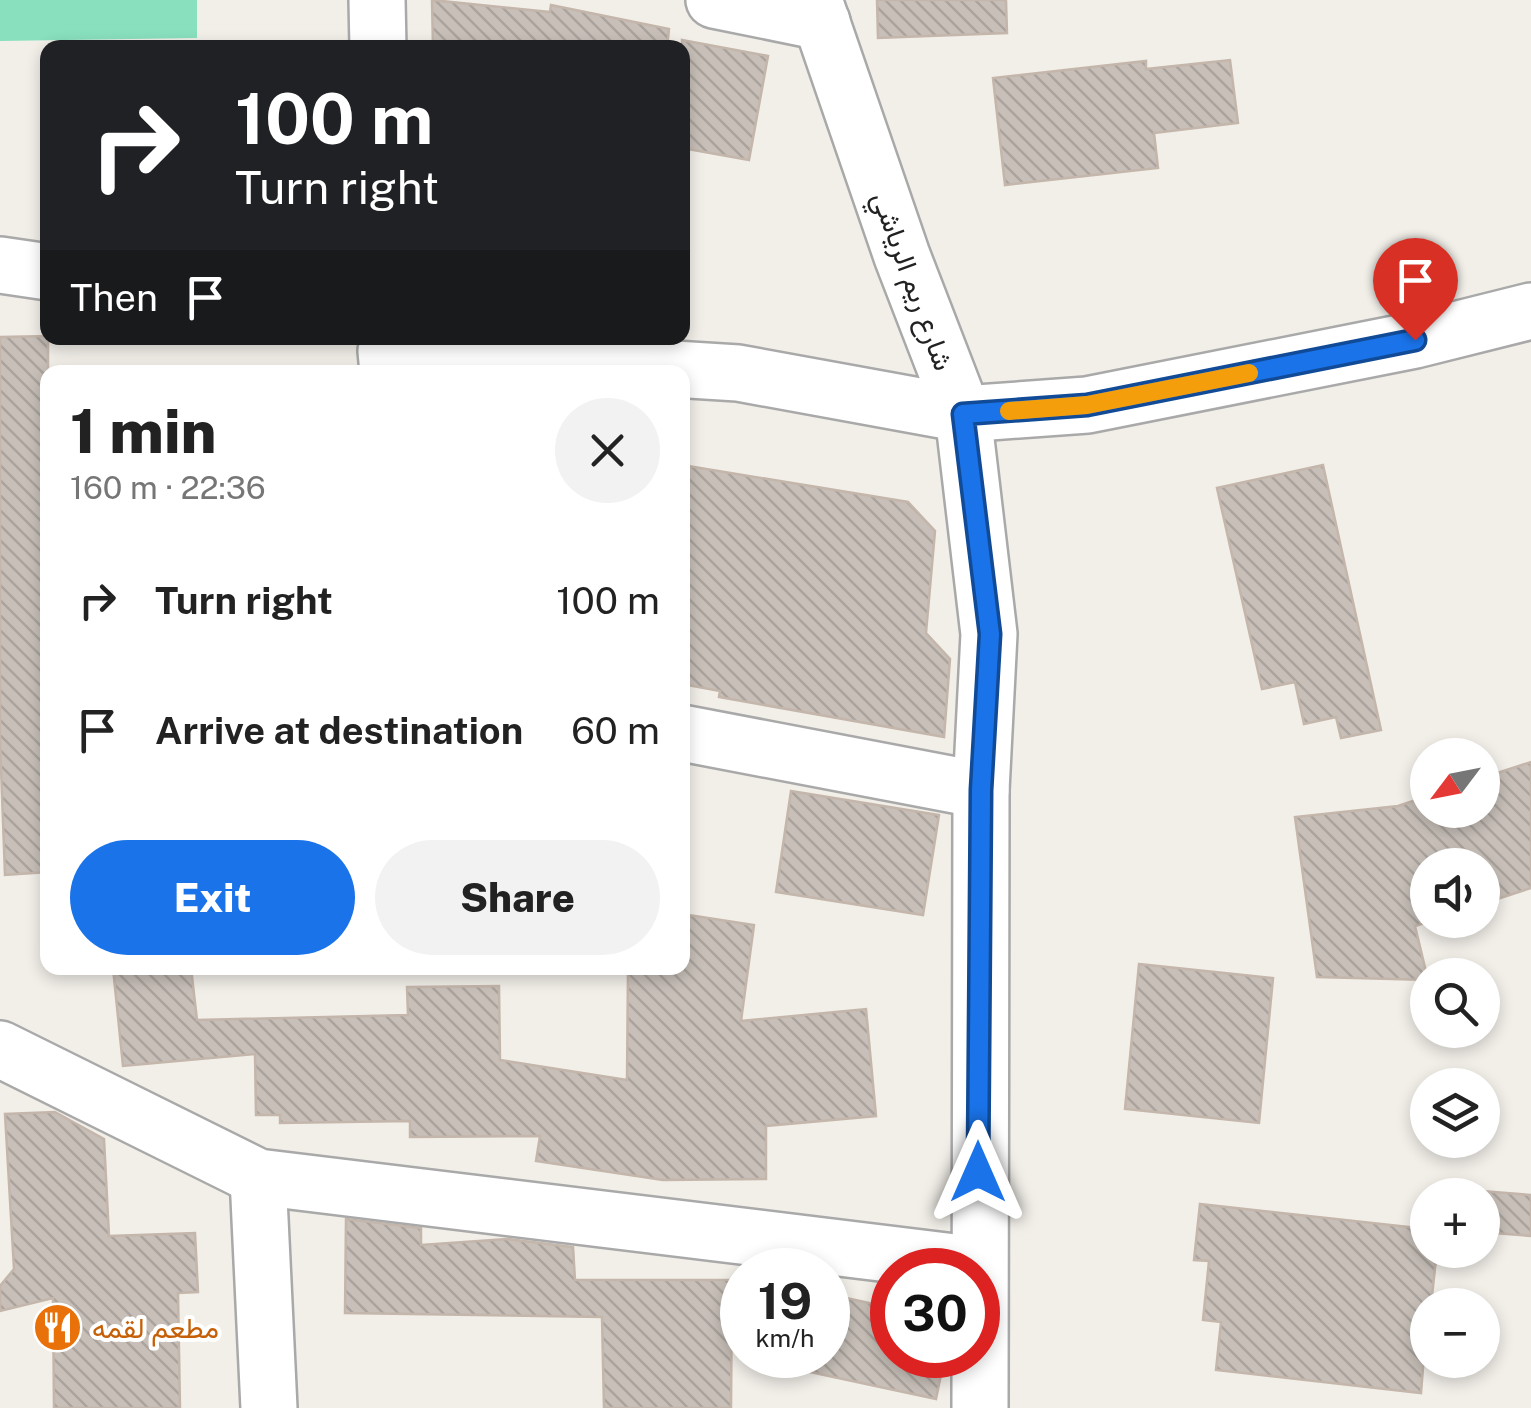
<!DOCTYPE html>
<html lang="en">
<head>
<meta charset="utf-8">
<style>
	body { margin:0; font-family:"Public Sans",Vazirmatn,sans-serif; background:#f2f2f2; color:#222; height:100vh; display:flex; flex-direction:column; font-size:38px; white-space:nowrap }
	* { box-sizing:border-box; margin:0 }
	p { font-size:32px; color:#767676 }
	.icon { flex:none; width:55px; height:55px; fill:none; stroke:currentColor; stroke-width:2; stroke-linecap:round; stroke-linejoin:round }
	.map { position:relative; flex:1; overflow:hidden }
	.panel { position:absolute; left:40px; top:365px; width:650px; height:610px; display:flex; flex-direction:column; background:#fff; border-radius:20px; box-shadow:0 5px 15px #0003 }
	.panel>* { flex:none }
	.guide { position:absolute; left:40px; top:40px; width:650px; height:305px; border-radius:20px; box-shadow:0 5px 15px #0003; background:#202124; color:#fff; overflow:hidden }
	.needle { width:65px; rotate:238deg }
	.controls { position:absolute; left:1410px; top:738px; display:grid; gap:20px }
	.controls a { display:grid; place-items:center; width:90px; height:90px; border-radius:50%; background:#fff; box-shadow:0 5px 15px #0003; font-size:50px }
	.speed { position:absolute; left:720px; top:1248px; display:flex; gap:20px; font-size:50px; font-weight:700; text-align:center }
	.speed>* { display:grid; place-content:center; width:130px; height:130px; border-radius:50%; background:#fff; box-shadow:0 5px 15px #0003; line-height:1 }
	.speed small { font-size:25px; font-weight:400 }
	.speed .limit { border:15px solid #d22; background:#fff; color:#111 }
	.pin { position:absolute; display:grid; place-items:center; width:85px; height:85px; color:#fff; margin:-102px -42px; border-radius:50% 50% 50% 0; rotate:-45deg; box-shadow:0 0 10px #0007 }
	.pin .icon { rotate:45deg }
	.me { position:absolute; width:110px; margin:-55px; rotate:0deg; stroke-linejoin:round; filter:drop-shadow(0 0 8px #0008) }
	.turn { display:flex; align-items:center; gap:35px; height:210px; padding:0 30px; font-size:45px }
	.turn .icon { width:130px; height:130px; stroke-width:2.5 }
	.turn b { display:block; font-size:70px; line-height:85px }
	.then { display:flex; align-items:center; height:95px; padding:0 30px; background:#0003; gap:20px; font-size:38px }
	.round { display:grid; place-items:center; flex:none; width:105px; height:105px; border-radius:52px; background:#f2f2f2 }
	.head { display:flex; align-items:center; justify-content:space-between; height:170px; padding:0 30px }
	h1 { font-size:60px; font-weight:800; line-height:75px }
	.cta { display:flex; gap:20px; margin-top:auto; padding:20px 30px }
	.cta a { flex:1; height:115px; border-radius:60px; background:#1a73e8; color:#fff; font-size:40px; font-weight:800; line-height:115px; text-align:center }
	.cta a+a { background:#f2f2f2; color:#222 }
	ul { padding:0; list-style:none }
	li { display:flex; align-items:center; gap:30px; height:130px; padding:0 30px }
	li div { flex:1 }
	li b { display:block; font-size:38px }
	li em { font-style:normal }
	.map>svg:first-child { display:block }
</style>
</head>
<body>
<div class="map">
<svg width="1531" height="1408" viewBox="0 0 1531 1408">
	<defs>
		<pattern id="building-back-hatch" width="6" height="6" patternUnits="userSpaceOnUse" patternTransform="scale(2.5)"><rect width="6" height="6" fill="#c7bfb8"/><path d="M-1 5l2 2M0 0l6 6M5-1l2 2" fill="none" stroke="#aba49e"/></pattern>
	</defs>
	<rect width="100%" height="100%" fill="#f2efe9"/>
	<!-- pitch -->
	<polygon fill="#88e0be" points="0,0 197,0 197,38 0,41"/>
	<!-- building -->
	<g fill="url(#building-back-hatch)" stroke="#c4b6ab" stroke-width="2.5">
		<polygon points="432,0 550,12 551,5 669,29 667,48 433,48"/>
		<polygon points="877,0 1006,0 1007,33 878,38"/>
		<polygon points="682,40 768,56 749,160 682,148"/>
		<polygon points="1230,60 1238,123 1154,133 1158,168 1005,185 993,78 1146,61 1146,69"/>
		<polygon points="48,336 48,872 5,875 0,741 0,337"/>
		<polygon points="682,465 908,502 935,531 926,633 950,659 944,737 719,697 720,691 682,684"/>
		<polygon points="1323,465 1381,730 1341,738 1336,717 1304,724 1295,682 1262,689 1217,488"/>
		<polygon points="1531,762 1531,888 1482,904 1482,865 1428,865 1428,920 1434,920 1415,926 1428,980 1317,977 1295,817 1398,806 1428,796 1428,810 1482,810 1482,778"/>
		<polygon points="791,791 939,815 923,915 776,892"/>
		<polygon points="682,914 754,925 741,1021 866,1009 876,1116 766,1126 766,1179 663,1180 536,1161 540,1136 410,1137 410,1121 280,1123 280,1115 256,1115 255,1054 123,1066 113,968 191,968 197,1020 408,1015 407,987 499,986 500,1060 627,1080 628,968 682,968"/>
		<polygon points="1139,964 1273,978 1259,1123 1125,1109"/>
		<polygon points="55,1112 104,1139 109,1236 195,1233 198,1292 178,1293 180,1408 54,1408 53,1298 0,1311 0,1286 14,1269 5,1114"/>
		<polygon points="1443,1188 1531,1195 1531,1236 1482,1232 1482,1195 1443,1195"/>
		<polygon points="1200,1204 1428,1229 1428,1250 1437,1250 1431,1305 1428,1305 1421,1393 1216,1370 1221,1322 1203,1320 1209,1261 1194,1260"/>
		<polygon points="346,1219 421,1228 421,1245 507,1239 573,1247 575,1280 732,1280 731,1408 604,1408 602,1317 345,1313"/>
		<polygon points="828,1294 892,1308 892,1355 945,1355 936,1399 810,1372 812,1355 828,1355"/>
	</g>
	<g fill="none" stroke-linecap="round" stroke-linejoin="round">
		<defs>
			<g id="minor">
				<polyline points="377,0 378,48"/>
				<polyline points="714,0 822,22"/>
				<polyline points="814,0 902,256 963,414 989,634 981,790 980,1408"/>
				<polyline points="0,265 48,272"/>
				<polyline points="388,372 386,351 738,373 963,414 1087,405 1415,340 1531,311"/>
				<polyline points="682,733 981,790"/>
				<polyline points="0,1049 258,1177 979,1265"/>
				<polyline points="258,1177 269,1408"/>
			</g>
		</defs>
		<!-- minor casing -->
		<use href="#minor" stroke="#a9a9a9" stroke-width="60"/>
		<!-- minor -->
		<use href="#minor" stroke="#fff" stroke-width="55"/>
	</g>
	<g fill="none" stroke-linecap="round" stroke-linejoin="round">
		<defs>
			<polyline id="route" points="978,1172 981,790 990,634 963,414 1087,405 1415,340"/>
		</defs>
		<!-- route casing -->
		<use href="#route" stroke="#114b97" stroke-width="25"/>
		<!-- route -->
		<use href="#route" stroke="#1a73e8" stroke-width="18"/>
		<!-- slow -->
		<polyline stroke="#f59e0b" stroke-width="18" points="1009,411 1087,405 1249,373"/>
	</g>
	<!-- icons -->
	<defs>
		<symbol id="restaurant-disc" viewBox="-11 -11 22 22"><circle r="9.5" fill="#e8710a" stroke="#fff"/><path d="M-5-6h1v4h1v-4h1v4h1v-4h1v5L-1.5 .5V6h-2V.5L-5-1ZM5-6V6H3V1.5H1.5Q1.5-4 5-6Z" fill="#fff"/></symbol>
	</defs>
	<g fill-rule="evenodd">
		<use href="#restaurant-disc" x="30" y="1300" width="55" height="55"/>
	</g>
	<g text-anchor="middle" stroke-width="8" stroke-linejoin="round" paint-order="stroke">
		<!-- street labels -->
		<g font-size="28" fill="#222" stroke="#fff">
			<text transform="translate(913 281) rotate(70)" y="10">شارع ريم الرياشي</text>
		</g>
		<!-- food labels -->
		<g font-size="28" fill="#c56008" stroke="#fff" text-anchor="start">
			<text x="92" y="1338">مطعم لقمه</text>
		</g>
	</g>
</svg>
<div class="controls">
<a><svg class="needle" viewBox="-14 -14 28 28"><path d="M0-13l5 13h-10z" fill="#e53935"/><path d="M0 13l5-13h-10z" fill="#767676"/></svg></a>
<a><svg class="icon" aria-label="sound" viewBox="0 0 24 24"><path d="M4 9h4l5-4v14l-5-4H4zM17 9q2 3 0 6"/></svg></a>
<a><svg class="icon" aria-label="search" viewBox="0 0 24 24"><circle cx="10" cy="10" r="6"/><path d="M15 15l6 6"/></svg></a>
<a><svg class="icon" aria-label="layers" viewBox="0 0 24 24"><path d="M12 4l9 5-9 5-9-5zM3 14l9 5 9-5"/></svg></a>
<a>+</a>
<a>−</a>
</div>
<div class="speed"><div>19<small>km/h</small></div><div class="limit">30</div></div>
<div class="pin" style="left:1415px;top:340px;background:#d93025"><svg class="icon" aria-label="arrive" viewBox="0 0 24 24"><path d="M6 21V4h12l-3 4 3 4H6"/></svg></div>
<svg class="me" style="left:978px;top:1172px" viewBox="-20 -20 40 40"><path d="M0-17L14 15 0 8-14 15z" fill="#1a73e8" stroke="#fff" stroke-width="4"/></svg>
<div class="guide">
<div class="turn"><svg class="icon" aria-label="right" viewBox="0 0 24 24"><path d="M7 20v-9h11M14 6l5 5-5 5"/></svg><div><b>100 m</b>Turn right</div></div>
<div class="then">Then<svg class="icon" aria-label="arrive" viewBox="0 0 24 24"><path d="M6 21V4h12l-3 4 3 4H6"/></svg></div>
</div>
<section class="panel">
<div class="head"><div><h1>1 min</h1><p>160 m · 22:36</p></div><a class="round"><svg class="icon" aria-label="close" viewBox="0 0 24 24"><path d="M6 6l12 12M18 6L6 18"/></svg></a></div>
<ul>
<li><svg class="icon" aria-label="right" viewBox="0 0 24 24"><path d="M7 20v-9h11M14 6l5 5-5 5"/></svg><div><b>Turn right</b></div><em>100 m</em></li>
<li><svg class="icon" aria-label="arrive" viewBox="0 0 24 24"><path d="M6 21V4h12l-3 4 3 4H6"/></svg><div><b>Arrive at destination</b></div><em>60 m</em></li>
</ul>
<div class="cta"><a>Exit</a><a>Share</a></div>
</section>
</div>
</body>
</html>
